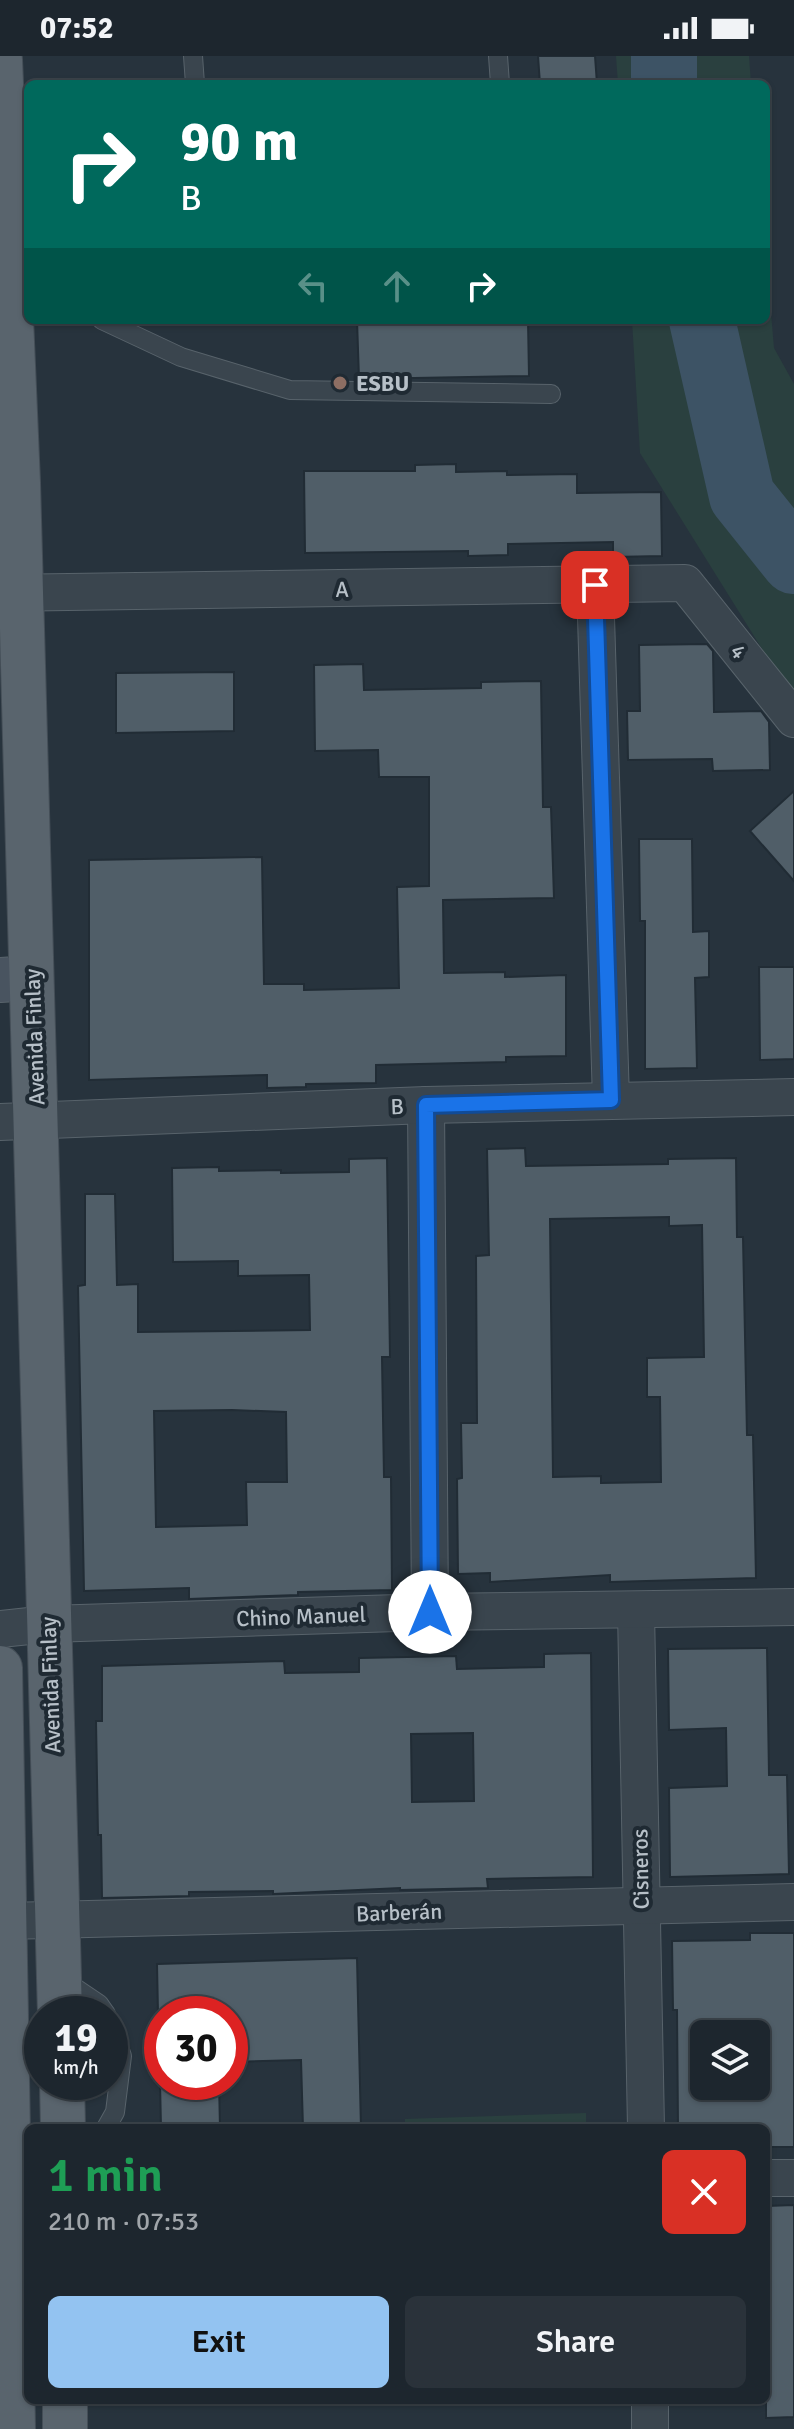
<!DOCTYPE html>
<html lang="en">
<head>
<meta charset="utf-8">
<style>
	body { margin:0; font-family:Signika,sans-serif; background:#2a323a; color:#f1f3f6; height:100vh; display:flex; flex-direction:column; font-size:30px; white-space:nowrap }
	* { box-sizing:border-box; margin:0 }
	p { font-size:26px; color:#a0a5aa }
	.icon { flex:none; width:44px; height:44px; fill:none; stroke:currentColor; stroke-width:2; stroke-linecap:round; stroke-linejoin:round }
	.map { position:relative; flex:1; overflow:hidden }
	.sheet { position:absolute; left:24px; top:2068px; width:746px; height:280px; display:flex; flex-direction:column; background:#1d262e; border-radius:12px; box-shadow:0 2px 6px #0004,0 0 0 2px #3b434a }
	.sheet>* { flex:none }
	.banner { position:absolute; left:24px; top:24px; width:746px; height:244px; border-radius:12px; box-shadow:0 2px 6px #0004,0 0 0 2px #3b434a; background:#00695c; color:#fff; overflow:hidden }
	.controls { position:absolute; left:690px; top:1964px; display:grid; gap:16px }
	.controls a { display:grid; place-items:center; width:80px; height:80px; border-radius:12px; background:#1d262e; box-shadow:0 2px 6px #0004,0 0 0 2px #3b434a; font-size:40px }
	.speed { position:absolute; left:24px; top:1940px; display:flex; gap:16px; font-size:40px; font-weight:700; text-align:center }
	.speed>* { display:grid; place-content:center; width:104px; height:104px; border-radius:50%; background:#1d262e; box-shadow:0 2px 6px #0004,0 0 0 2px #3b434a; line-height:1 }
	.speed small { font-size:20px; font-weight:400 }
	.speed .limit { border:12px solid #d22; background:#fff; color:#111 }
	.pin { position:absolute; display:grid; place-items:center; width:68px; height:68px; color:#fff; margin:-34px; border-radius:16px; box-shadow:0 4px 12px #0006 }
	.me { position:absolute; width:88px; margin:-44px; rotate:0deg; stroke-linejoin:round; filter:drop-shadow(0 0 6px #0008) }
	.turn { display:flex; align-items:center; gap:28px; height:168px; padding:0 24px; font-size:36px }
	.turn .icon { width:104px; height:104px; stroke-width:2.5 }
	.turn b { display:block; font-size:56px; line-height:68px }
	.lanes { display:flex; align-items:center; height:76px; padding:0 24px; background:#0003; justify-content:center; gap:40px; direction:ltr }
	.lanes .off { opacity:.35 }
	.round { display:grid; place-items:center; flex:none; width:84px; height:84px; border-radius:12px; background:#2a323a }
	.headline { display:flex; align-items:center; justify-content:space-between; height:136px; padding:0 24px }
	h1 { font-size:48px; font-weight:600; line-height:60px; color:#1e9e55 }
	.button { display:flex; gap:16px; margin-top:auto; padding:16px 24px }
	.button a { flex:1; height:92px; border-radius:12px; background:#93c3f1; color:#111; font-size:32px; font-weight:600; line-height:92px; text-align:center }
	.button a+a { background:#2a323a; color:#f1f3f6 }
	.status { display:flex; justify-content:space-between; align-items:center; height:56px; padding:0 40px; background:#1d262e; direction:ltr }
	.status svg { height:22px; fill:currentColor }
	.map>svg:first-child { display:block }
</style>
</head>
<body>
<div class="status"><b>07:52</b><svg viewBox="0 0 49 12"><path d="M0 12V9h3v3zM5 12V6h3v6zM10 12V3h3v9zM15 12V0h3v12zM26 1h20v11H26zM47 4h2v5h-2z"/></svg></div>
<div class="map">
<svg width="794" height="2373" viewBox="0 0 794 2373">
	<rect width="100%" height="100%" fill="#27333d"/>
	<!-- green -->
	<g fill="#2a403f">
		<polygon points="616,0 749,0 751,28 618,28"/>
		<polygon points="766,199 774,292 794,328 794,644 640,397 632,264 766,264"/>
		<polygon points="586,2057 586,2072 405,2072 405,2063"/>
	</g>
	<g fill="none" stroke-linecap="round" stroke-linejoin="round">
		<!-- river -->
		<g stroke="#3d5365" stroke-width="66">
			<polyline points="664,28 664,0"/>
			<polyline points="702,264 742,440 794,505"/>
		</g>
	</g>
	<!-- building -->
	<g fill="#505e68" stroke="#212c35" stroke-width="2" fill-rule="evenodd">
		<polygon points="538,0 595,0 597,28 540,28"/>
		<polygon points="357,264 528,264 529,320 359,323"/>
		<polygon points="456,408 456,416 507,415 507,419 577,418 577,437 661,436 662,500 613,501 613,486 508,488 508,499 468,500 468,495 305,497 304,415 415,415 415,409"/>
		<polygon points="707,588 713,595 714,656 761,655 769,666 770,714 713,715 712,703 628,704 627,655 640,655 639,589"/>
		<polygon points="363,608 364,634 481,632 481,626 541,625 543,751 551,751 554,842 443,844 444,917 505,916 505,921 566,919 566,1000 506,1001 506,1006 376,1009 376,1027 306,1028 306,1031 267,1032 267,1019 89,1024 89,804 262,801 264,928 304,928 304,934 399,932 397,831 429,830 429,721 379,721 378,694 315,695 314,609"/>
		<polygon points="234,616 234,675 116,677 116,617"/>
		<polygon points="794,735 794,825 750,775"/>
		<polygon points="639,783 692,783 693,876 709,875 709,921 695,922 697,1012 645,1013 645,865 640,865"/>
		<polygon points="759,911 794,911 794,1003 760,1004"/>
		<path d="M525 1092 526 1110 668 1108V1103L736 1102 737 1181H743L747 1379H753L756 1522 610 1526V1519L490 1526V1517L458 1518 457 1423 462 1422 461 1367H477L476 1200 489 1199 487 1093ZM669 1161V1170L702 1169 704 1301 647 1302V1341H660L661 1426 601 1427V1420L553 1421 550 1163Z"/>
		<path d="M387 1102 390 1301H382L384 1421H391L392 1534 298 1536V1539L189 1543V1532L84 1535 78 1230 85 1229V1138H115L117 1229 138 1228V1276L310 1274 309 1219 238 1220V1205L173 1206 172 1112 219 1111V1115L281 1114V1117L349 1116V1103ZM232 1354 286 1356 287 1426H246L247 1469 156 1471 154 1355Z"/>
		<polygon points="767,1592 769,1719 787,1719 789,1818 670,1821 669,1732 727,1730 726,1672 669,1674 668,1593"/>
		<path d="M591 1597 593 1821 487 1823 488 1832 400 1834V1832L273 1838V1835L189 1836V1840L102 1842 101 1779H98L96 1665H102V1610L284 1605 285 1617 359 1616V1602L456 1600 457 1613 544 1611V1598ZM473 1677 474 1745 412 1746 411 1678Z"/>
		<path d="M750 1877H794V2091H766V2072H678L677 1954H673L672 1885 750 1884ZM704 1978H756V2030H704Z"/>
		<polygon points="357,1902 361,2072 303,2072 301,2004 230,2006 230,1958 158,1958 157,1908"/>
		<polygon points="160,2026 219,2026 220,2072 161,2072"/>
		<polygon points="794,2149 794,2361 766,2362 766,2150"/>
	</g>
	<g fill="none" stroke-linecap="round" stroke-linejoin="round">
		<defs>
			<g id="lane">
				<polyline points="193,0 195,28"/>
				<polyline points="498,0 500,28"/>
				<polyline points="102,264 181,301 290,334 551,338"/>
				<polyline points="62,1923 99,1948 106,1958"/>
				<polyline points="106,2072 115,2056 122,2000 110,1966"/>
			</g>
			<g id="street">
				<polyline points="595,529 611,1044"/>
				<polyline points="0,537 685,527 794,663"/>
				<polyline points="426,1049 430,1556"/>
				<polyline points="0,1066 426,1049 794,1041"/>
				<polyline points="636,1555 646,2072"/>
				<polyline points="0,1573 48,1568 430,1556 794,1551"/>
				<polyline points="5,1865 794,1846"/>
				<polyline points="766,2122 794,2122"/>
				<polyline points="650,2344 650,2373"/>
			</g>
			<polyline id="secondary" points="0,924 31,922"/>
			<g id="primary">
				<polyline points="0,4 18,427 60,1958"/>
				<polyline points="0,1612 13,2373"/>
				<polyline points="62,2026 63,2072"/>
				<polyline points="65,2344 65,2373"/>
			</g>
		</defs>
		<!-- lane casing -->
		<use href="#lane" stroke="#58636b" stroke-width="20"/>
		<!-- street casing -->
		<use href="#street" stroke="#58636b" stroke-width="38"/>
		<!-- secondary casing -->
		<use href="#secondary" stroke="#58636b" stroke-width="46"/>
		<!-- primary casing -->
		<use href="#primary" stroke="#444e57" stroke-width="46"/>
		<!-- lane -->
		<use href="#lane" stroke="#3a454e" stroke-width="18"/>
		<!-- street -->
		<use href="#street" stroke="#3a454e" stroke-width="36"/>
		<!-- secondary -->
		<use href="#secondary" stroke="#495460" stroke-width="44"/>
		<!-- primary -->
		<use href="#primary" stroke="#59646d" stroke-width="44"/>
	</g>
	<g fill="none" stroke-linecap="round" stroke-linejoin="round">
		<defs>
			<polyline id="route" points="430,1556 426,1049 611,1044 595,529"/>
		</defs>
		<!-- route casing -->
		<use href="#route" stroke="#114b97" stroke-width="20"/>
		<!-- route -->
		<use href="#route" stroke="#1a73e8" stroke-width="14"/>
	</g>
	<!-- markers -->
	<circle fill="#8d6e63" stroke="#1f2a33" stroke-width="3" cx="340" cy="327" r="8"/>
	<g text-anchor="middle" stroke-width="8" stroke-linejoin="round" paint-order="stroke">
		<!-- poi labels -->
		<g font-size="22" font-weight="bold" fill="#b7c0c8" stroke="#1f2a33" text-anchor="start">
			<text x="356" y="335">ESBU</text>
		</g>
		<!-- street labels -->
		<g font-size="22" fill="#b7c0c8" stroke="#1f2a33">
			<text transform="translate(342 533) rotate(-1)" y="8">A</text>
			<text transform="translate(739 595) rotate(51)" y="8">4</text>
			<text transform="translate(34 981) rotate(-92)" y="8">Avenida Finlay</text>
			<text transform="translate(397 1050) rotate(-2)" y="8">B</text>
			<text transform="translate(301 1560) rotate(-2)" y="8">Chino Manuel</text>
			<text transform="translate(50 1629) rotate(-92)" y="8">Avenida Finlay</text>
			<text transform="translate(640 1813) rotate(-91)" y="8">Cisneros</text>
			<text transform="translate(399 1856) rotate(-2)" y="8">Barberán</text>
		</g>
	</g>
</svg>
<div class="controls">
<a><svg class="icon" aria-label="layers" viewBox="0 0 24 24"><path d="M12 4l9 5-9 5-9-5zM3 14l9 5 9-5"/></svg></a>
</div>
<div class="speed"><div>19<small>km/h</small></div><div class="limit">30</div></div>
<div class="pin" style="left:595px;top:529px;background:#d93025"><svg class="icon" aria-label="arrive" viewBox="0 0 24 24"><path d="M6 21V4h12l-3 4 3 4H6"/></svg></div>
<svg class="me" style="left:430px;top:1556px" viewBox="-20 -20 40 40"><circle r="19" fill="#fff"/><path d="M0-13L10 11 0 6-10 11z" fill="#1a73e8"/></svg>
<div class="banner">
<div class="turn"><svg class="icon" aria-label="right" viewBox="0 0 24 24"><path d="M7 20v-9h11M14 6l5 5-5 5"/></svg><div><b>90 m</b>B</div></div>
<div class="lanes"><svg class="icon off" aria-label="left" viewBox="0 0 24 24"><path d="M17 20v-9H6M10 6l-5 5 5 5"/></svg><svg class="icon off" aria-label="ahead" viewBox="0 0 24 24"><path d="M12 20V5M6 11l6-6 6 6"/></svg><svg class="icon" aria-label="right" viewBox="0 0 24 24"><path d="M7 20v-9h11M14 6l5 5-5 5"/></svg></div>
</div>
<section class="sheet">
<div class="headline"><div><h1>1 min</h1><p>210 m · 07:53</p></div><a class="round" style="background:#d93025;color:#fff"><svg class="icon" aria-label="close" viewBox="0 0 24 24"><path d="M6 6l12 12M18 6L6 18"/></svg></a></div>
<div class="button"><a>Exit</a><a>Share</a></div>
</section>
</div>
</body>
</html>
